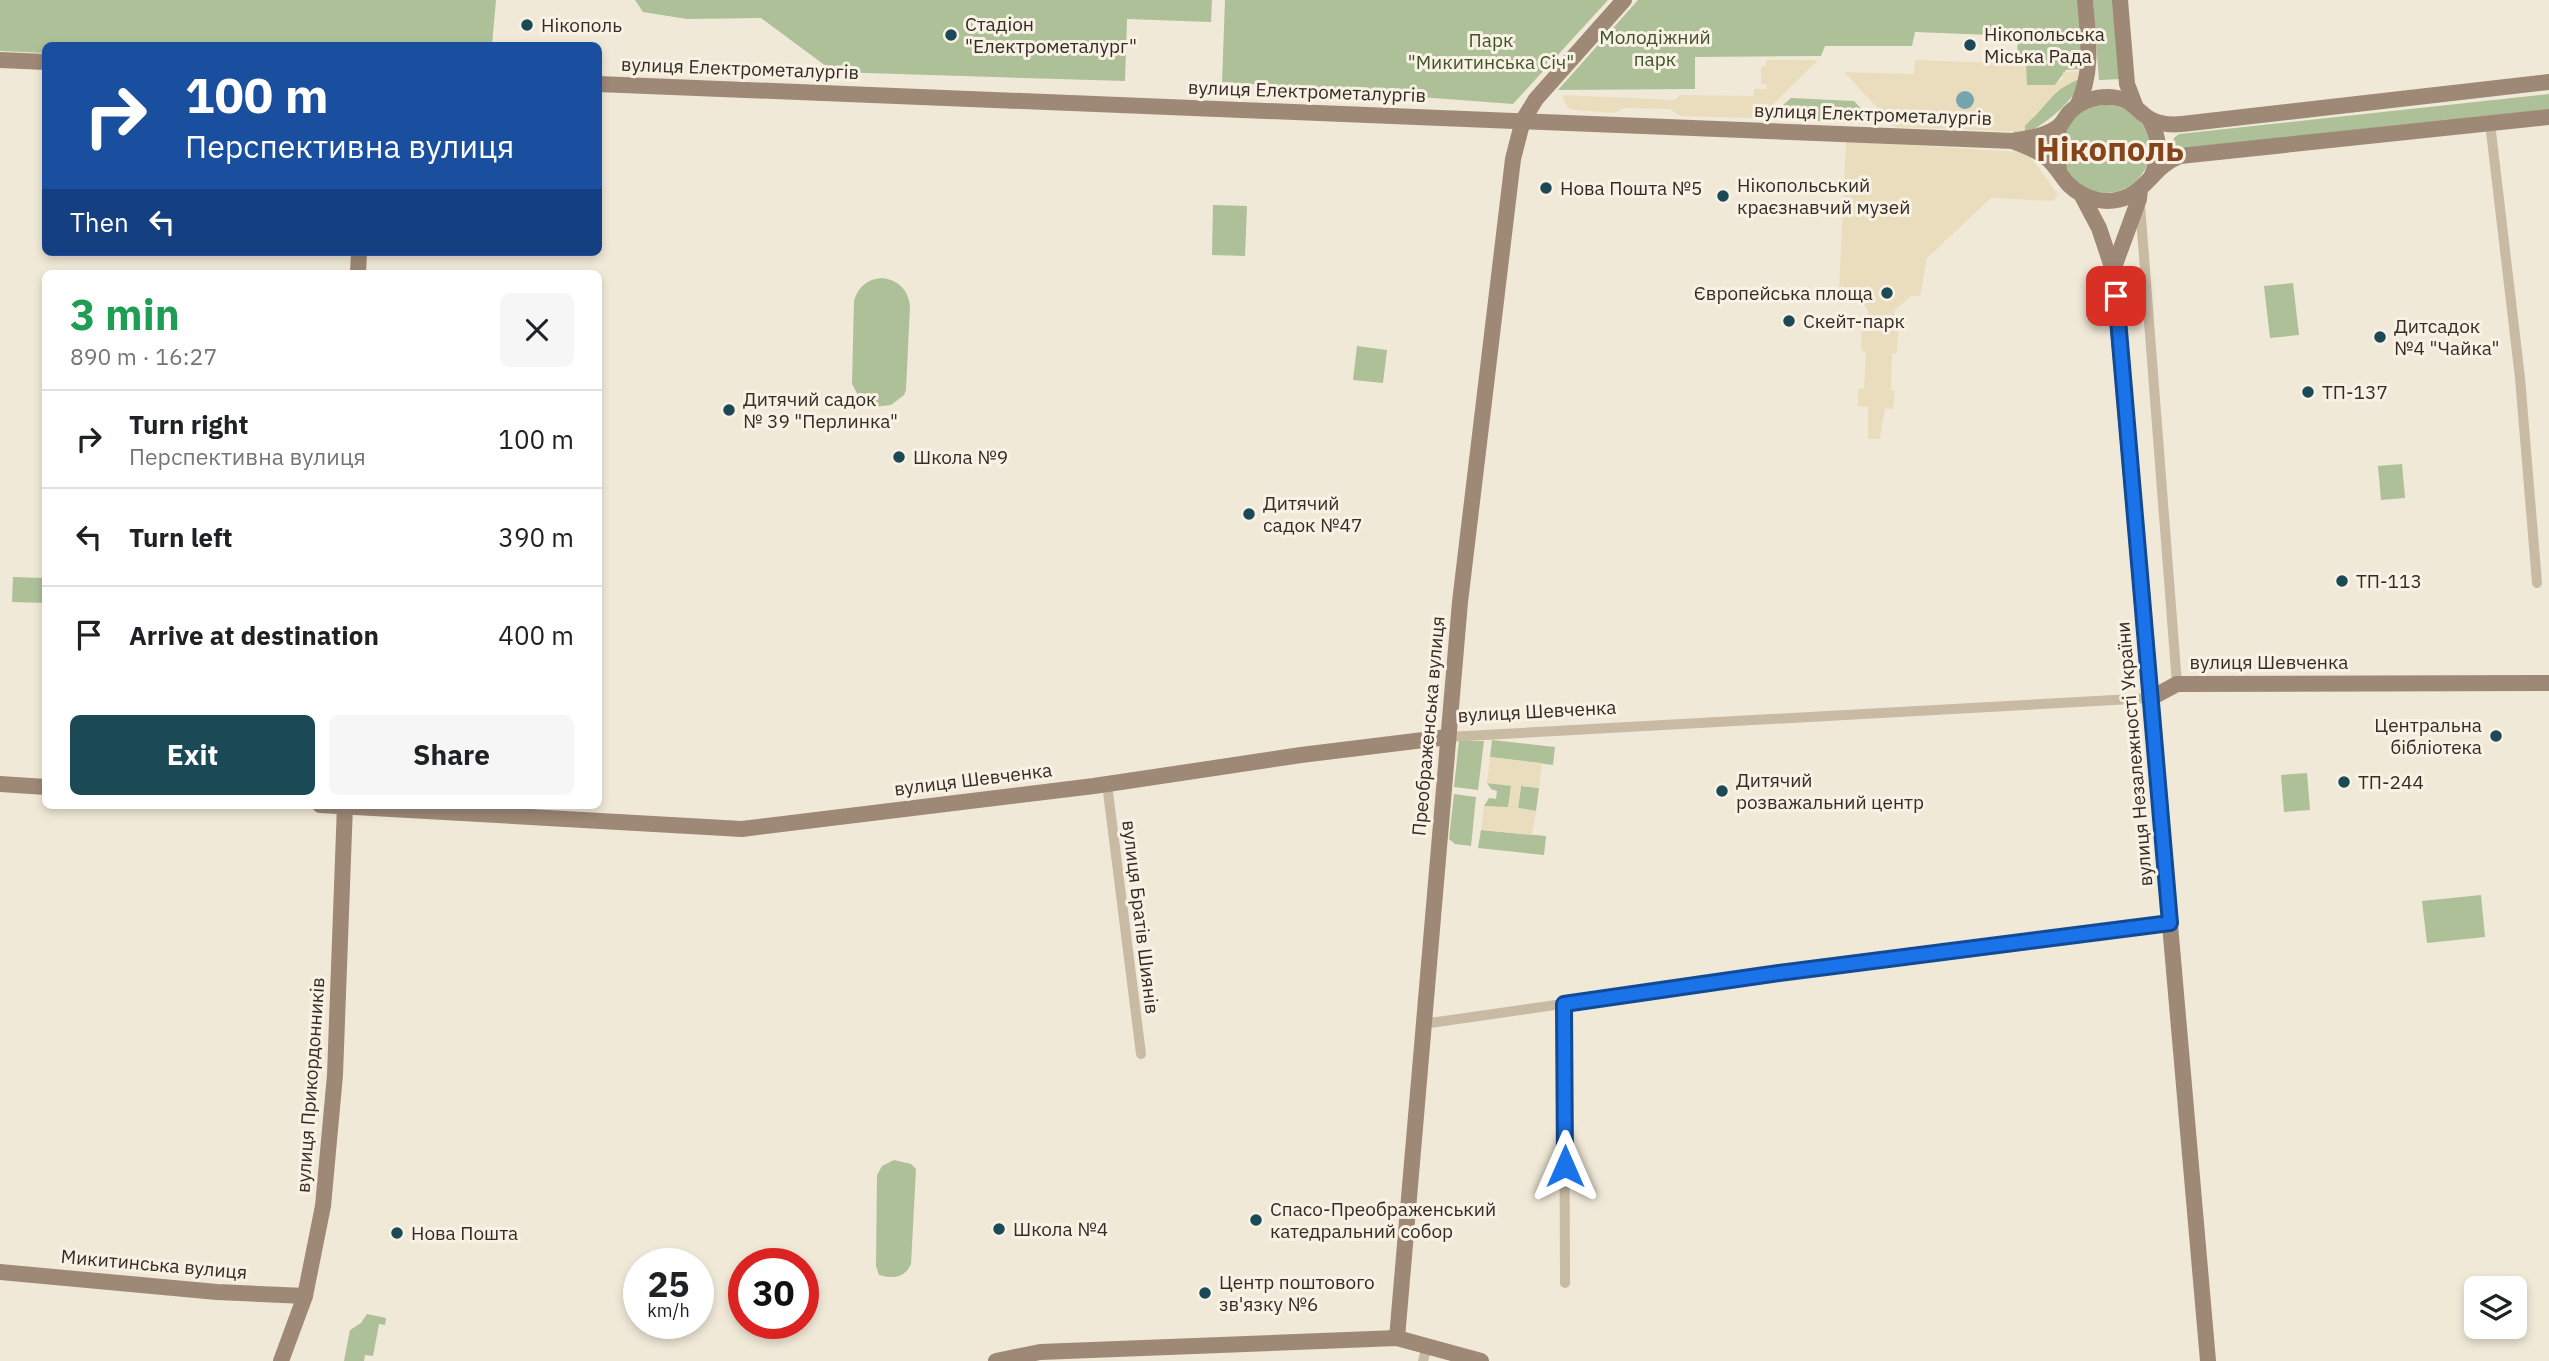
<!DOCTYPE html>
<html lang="en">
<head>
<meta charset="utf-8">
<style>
	body { margin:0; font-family:"IBM Plex Sans",sans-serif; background:#f6f6f6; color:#202124; height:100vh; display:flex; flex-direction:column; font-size:26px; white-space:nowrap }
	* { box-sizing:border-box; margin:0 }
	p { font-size:23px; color:#757577 }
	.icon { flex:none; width:38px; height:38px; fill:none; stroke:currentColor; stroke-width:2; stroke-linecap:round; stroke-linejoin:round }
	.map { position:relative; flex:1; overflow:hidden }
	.side { position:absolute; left:42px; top:270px; width:560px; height:539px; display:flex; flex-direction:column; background:#fff; border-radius:10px; box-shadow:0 4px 10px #0003 }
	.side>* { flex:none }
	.guide { position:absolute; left:42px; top:42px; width:560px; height:214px; border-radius:10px; box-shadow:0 4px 10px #0003; background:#1a4fa0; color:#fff; overflow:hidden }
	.controls { position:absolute; left:2464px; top:1276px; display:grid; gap:14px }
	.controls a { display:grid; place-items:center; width:63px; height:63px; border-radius:10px; background:#fff; box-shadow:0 4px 10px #0003; font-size:35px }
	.speed { position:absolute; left:623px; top:1248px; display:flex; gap:14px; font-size:35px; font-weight:700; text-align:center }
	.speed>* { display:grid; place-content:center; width:91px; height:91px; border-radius:50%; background:#fff; box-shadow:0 4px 10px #0003; line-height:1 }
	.speed small { font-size:18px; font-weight:400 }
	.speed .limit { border:10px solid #d22; background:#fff; color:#111 }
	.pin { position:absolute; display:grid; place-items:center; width:60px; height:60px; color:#fff; margin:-30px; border-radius:14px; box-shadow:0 4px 10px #0006 }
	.me { position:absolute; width:77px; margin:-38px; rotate:0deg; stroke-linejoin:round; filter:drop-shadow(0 0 5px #0008) }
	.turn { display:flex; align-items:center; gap:24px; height:147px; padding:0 28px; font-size:32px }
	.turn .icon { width:91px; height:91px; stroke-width:2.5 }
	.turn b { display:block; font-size:49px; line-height:60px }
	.then { display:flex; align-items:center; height:66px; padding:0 28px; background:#0003; gap:14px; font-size:26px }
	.round { display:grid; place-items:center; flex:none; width:74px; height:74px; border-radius:10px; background:#f6f6f6 }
	.head { display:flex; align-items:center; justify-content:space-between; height:119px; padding:0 28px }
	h1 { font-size:42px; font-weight:800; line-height:52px; color:#1e9e55 }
	.cta { display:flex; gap:14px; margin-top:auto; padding:14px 28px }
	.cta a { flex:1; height:80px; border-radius:10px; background:#1b4956; color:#fff; font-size:28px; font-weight:800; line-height:80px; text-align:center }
	.cta a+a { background:#f6f6f6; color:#202124 }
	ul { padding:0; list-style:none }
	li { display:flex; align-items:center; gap:21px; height:98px; padding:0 28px; border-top:2px solid #e0e0e0 }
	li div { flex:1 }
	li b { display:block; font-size:26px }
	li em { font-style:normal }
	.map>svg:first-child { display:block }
</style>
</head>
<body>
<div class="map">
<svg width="2549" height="1361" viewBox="0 0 2549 1361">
	<rect width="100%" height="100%" fill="#f1e9d8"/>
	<!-- green -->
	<g fill="#adc098">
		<polygon points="0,0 496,0 492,45 46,46 45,53 0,51"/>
		<polygon points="635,0 1212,0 1211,22 1127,19 1125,81 834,72 761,18 687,19 643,12"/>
		<polygon points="1225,0 1608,0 1513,104 1222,82"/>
		<path d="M1638 0H2079L2084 69 2066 70 2028 122C2045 109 2058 81 2083 79 2069 108 2041 127 2013 141L2018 36 1915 32 1912 46H1825L1821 56 1695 57V89L1558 90Z"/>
		<polygon points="2093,0 2116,0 2123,79 2099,80"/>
		<polygon points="2549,94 2549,112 2177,151 2172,143 2174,138 2179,134"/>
		<polygon points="1791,98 1854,101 1876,124 1781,119 1775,112"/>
		<circle cx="2106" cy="149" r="44"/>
		<polygon points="1213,205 1247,206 1245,256 1212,255"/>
		<path d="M882 278C898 280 908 289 910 306L906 390 904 395 891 405 874 407 860 399 852 384 854 301C858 287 867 279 882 278Z"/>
		<polygon points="2293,283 2299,335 2270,338 2264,286"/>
		<polygon points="1357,346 1387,350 1383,383 1353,380"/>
		<polygon points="2402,464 2405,498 2381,500 2378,466"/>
		<polygon points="13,577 45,578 45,603 12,602"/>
		<polygon points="1492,740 1555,747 1553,765 1490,757"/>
		<polygon points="1459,741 1484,741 1478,790 1454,787"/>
		<polygon points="2307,773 2310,810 2284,812 2281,775"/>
		<polygon points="1487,783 1511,785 1509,808 1484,806 1489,798 1496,799 1497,791 1491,789"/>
		<polygon points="1521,786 1539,788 1536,811 1518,808"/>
		<polygon points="1454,794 1476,797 1471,846 1455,844 1449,839"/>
		<polygon points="1481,830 1546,836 1544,855 1478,848"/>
		<polygon points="2481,895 2485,937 2427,943 2422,901"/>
		<path d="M894 1160 911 1164 916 1169 911 1264C905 1278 892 1279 879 1275L876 1266 877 1175 882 1166Z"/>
		<polygon points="367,1314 386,1318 385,1325 379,1324 373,1356 365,1355 364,1361 344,1361 350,1330 361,1323"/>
	</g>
	<!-- plaza -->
	<g fill="#eaddbe">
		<polygon points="1766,60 1818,60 1766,111 1753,118 1680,116 1670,109 1624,108 1615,113 1575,110 1568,108 1563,99 1563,95 1675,100 1680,95 1754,96 1754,89 1766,89 1767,85 1761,84 1761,67 1766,66"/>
		<polygon points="1915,60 2026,64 2027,85 2055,85 2063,78 2063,72 2083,71 2083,79 2076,80 2057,91 2025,126 2025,132 1895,127 1844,72 1914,74"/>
		<polygon points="1846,141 2020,152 2027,154 2039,168 2058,195 2053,201 1991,198 1927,258 1920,296 1911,296 1895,310 1893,328 1898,329 1897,353 1892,354 1891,390 1895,391 1893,409 1885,408 1880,439 1868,439 1868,407 1858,406 1858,389 1864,388 1866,352 1861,351 1862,327 1867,327 1868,310 1851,290 1839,289"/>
		<polygon points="1490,757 1542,763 1539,788 1521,786 1518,808 1536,811 1532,835 1481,830 1484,806 1508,807 1511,786 1487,783"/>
	</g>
	<!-- water -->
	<circle fill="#76a4af" cx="1965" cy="100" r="9"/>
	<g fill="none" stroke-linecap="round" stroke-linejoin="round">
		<!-- street -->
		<g stroke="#c9baa4" stroke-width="10">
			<polyline points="2490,123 2520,378 2537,583"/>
			<polyline points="2140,205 2177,684"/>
			<polyline points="1448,737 2151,698"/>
			<polyline points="1107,784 1141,1054"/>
			<polyline points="1564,1004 1565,1283"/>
			<polyline points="1423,1024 1779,973 2170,923"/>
			<polyline points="1423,1361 1427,1346"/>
		</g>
		<!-- secondary -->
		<g stroke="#9d8975" stroke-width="16">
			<polyline points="2120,0 2127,84 2135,105"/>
			<polyline points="0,60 46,62"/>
			<path d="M598 84 2013 141C2027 138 2048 136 2059 126 2063 123 2065 117 2069 113 2079 102 2094 97 2108 97 2133 98 2134 109 2150 119 2159 124 2172 125 2182 124L2549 82"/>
			<path d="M2077 106C2094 72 2088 37 2085 0"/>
			<path d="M2149 119C2160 137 2161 155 2152 175"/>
			<path d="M2013 141C2025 146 2038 150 2048 159 2056 166 2061 176 2068 184 2084 200 2108 206 2129 196 2149 186 2156 165 2180 156L2549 117"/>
			<polyline points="2059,169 2054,149 2060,125"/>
			<polyline points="2081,194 2099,228 2113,270 2208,1361"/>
			<polyline points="2113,270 2139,199 2140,189"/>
			<polyline points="358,273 359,252"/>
			<polyline points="2151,698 2177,684 2549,683"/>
			<polyline points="0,784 46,787"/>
			<polyline points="320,805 742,829 1094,786 1301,755 1448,737"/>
			<polyline points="0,1272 217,1292 305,1296"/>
			<polyline points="1397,1338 1460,602 1513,159 1523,120 1536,99 1624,0"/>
			<polyline points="281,1361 305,1296 323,1206 335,1075 345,805"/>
			<polyline points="996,1361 1040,1352 1397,1338 1481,1361"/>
		</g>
	</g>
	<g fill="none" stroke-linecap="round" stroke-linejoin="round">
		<defs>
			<polyline id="route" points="1565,1166 1564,1004 1779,973 2170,923 2116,296"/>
		</defs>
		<!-- route casing -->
		<use href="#route" stroke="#114b97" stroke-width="18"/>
		<!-- route -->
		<use href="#route" stroke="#1a73e8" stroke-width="12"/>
	</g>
	<!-- markers -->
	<g fill="#1b4956" stroke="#f9f2e4" stroke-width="2.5">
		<circle cx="527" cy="25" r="7"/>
		<circle cx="951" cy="35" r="7"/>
		<circle cx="1970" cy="45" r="7"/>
		<circle cx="1546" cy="188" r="7"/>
		<circle cx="1723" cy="196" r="7"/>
		<circle cx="1887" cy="293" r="7"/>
		<circle cx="1789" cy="321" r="7"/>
		<circle cx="2380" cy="337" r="7"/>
		<circle cx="2308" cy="392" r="7"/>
		<circle cx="729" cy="410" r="7"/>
		<circle cx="899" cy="457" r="7"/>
		<circle cx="1249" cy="514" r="7"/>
		<circle cx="2342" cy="581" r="7"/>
		<circle cx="2496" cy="736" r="7"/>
		<circle cx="2344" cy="782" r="7"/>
		<circle cx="1722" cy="791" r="7"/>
		<circle cx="1256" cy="1220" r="7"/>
		<circle cx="999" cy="1229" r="7"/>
		<circle cx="397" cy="1233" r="7"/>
		<circle cx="1205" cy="1293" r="7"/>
	</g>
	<g text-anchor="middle" stroke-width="6" stroke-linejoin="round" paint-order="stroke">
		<!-- poi labels -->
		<g font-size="19" fill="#342c26" stroke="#f9f2e4" text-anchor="start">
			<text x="965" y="31">Стадіон<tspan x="965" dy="22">"Електрометалург"</tspan></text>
			<text x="541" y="32">Нікополь</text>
			<text x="1984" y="41">Нiкопольська<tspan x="1984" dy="22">Міська Рада</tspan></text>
			<text x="1737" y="192">Нiкопольський<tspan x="1737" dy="22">краєзнавчий музей</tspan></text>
			<text x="1560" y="195">Нова Пошта №5</text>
			<text x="1873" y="300" text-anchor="end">Європейська площа</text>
			<text x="1803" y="328">Скейт-парк</text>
			<text x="2394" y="333">Дитсадок<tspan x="2394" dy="22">№4 "Чайка"</tspan></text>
			<text x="2322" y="399">ТП-137</text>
			<text x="743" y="406">Дитячий садок<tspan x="743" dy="22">№ 39 "Перлинка"</tspan></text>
			<text x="913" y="464">Школа №9</text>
			<text x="1263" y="510">Дитячий<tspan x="1263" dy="22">садок №47</tspan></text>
			<text x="2356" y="588">ТП-113</text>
			<text x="2482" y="732" text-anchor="end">Центральна<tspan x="2482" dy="22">бібліотека</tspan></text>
			<text x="1736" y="787">Дитячий<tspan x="1736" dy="22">розважальний центр</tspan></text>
			<text x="2358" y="789">ТП-244</text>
			<text x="1270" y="1216">Спасо-Преображенський<tspan x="1270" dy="22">катедральний собор</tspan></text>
			<text x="1013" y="1236">Школа №4</text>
			<text x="411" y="1240">Нова Пошта</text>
			<text x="1219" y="1289">Центр поштового<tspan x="1219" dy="22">зв'язку №6</tspan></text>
		</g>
		<!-- park labels -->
		<g font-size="19" fill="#3d5329" stroke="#f9f2e4">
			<text x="1655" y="44">Молодіжний<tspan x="1655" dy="22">парк</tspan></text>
			<text x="1491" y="47">Парк<tspan x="1491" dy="22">"Микитинська Січ"</tspan></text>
		</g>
		<!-- street labels -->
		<g font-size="19" fill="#342c26" stroke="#f9f2e4">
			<text transform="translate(740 68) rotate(2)" y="7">вулиця Електрометалургів</text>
			<text transform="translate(1307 91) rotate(2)" y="7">вулиця Електрометалургів</text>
			<text transform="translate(1873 114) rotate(2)" y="7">вулиця Електрометалургів</text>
			<text x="2269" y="669">вулиця Шевченка</text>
			<text transform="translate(1537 711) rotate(-3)" y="7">вулиця Шевченка</text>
			<text transform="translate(1428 726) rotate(-85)" y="7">Преображенська вулиця</text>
			<text transform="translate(2134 754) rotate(-95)" y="7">вулиця Незалежності України</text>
			<text transform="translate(973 779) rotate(-7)" y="7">вулиця Шевченка</text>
			<text transform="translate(1141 917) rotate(83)" y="7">вулиця Братів Шиянів</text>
			<text transform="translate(310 1085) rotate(-86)" y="7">вулиця Прикордонників</text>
			<text transform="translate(154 1264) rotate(5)" y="7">Микитинська вулиця</text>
		</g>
		<!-- town labels -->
		<g font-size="33" font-weight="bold" fill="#84451d" stroke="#f9f2e4">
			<text x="2110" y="161">Нікополь</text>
		</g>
	</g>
</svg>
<div class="controls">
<a><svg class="icon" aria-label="layers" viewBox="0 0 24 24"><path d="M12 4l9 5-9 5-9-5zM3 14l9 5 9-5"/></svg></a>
</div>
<div class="speed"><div>25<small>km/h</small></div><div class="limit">30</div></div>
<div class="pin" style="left:2116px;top:296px;background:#d93025"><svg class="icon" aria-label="arrive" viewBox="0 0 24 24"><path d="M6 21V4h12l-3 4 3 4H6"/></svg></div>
<svg class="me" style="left:1565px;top:1166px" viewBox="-20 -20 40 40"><path d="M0-17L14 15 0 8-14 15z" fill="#1a73e8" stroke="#fff" stroke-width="4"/></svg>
<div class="guide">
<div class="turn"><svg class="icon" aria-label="right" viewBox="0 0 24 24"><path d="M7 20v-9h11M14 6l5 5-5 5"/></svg><div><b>100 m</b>Перспективна вулиця</div></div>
<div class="then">Then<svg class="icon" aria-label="left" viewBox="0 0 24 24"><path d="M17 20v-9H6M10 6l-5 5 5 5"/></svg></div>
</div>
<section class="side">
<div class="head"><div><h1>3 min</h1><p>890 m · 16:27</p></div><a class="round"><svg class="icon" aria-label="close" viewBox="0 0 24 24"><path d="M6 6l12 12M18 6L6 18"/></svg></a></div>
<ul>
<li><svg class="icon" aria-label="right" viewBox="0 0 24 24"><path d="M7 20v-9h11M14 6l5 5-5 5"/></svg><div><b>Turn right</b><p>Перспективна вулиця</p></div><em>100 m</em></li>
<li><svg class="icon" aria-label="left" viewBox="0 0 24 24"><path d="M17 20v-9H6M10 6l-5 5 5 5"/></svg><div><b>Turn left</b></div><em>390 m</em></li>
<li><svg class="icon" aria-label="arrive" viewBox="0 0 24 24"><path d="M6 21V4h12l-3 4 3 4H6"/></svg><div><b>Arrive at destination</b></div><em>400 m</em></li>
</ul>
<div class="cta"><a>Exit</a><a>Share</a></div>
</section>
</div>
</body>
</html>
